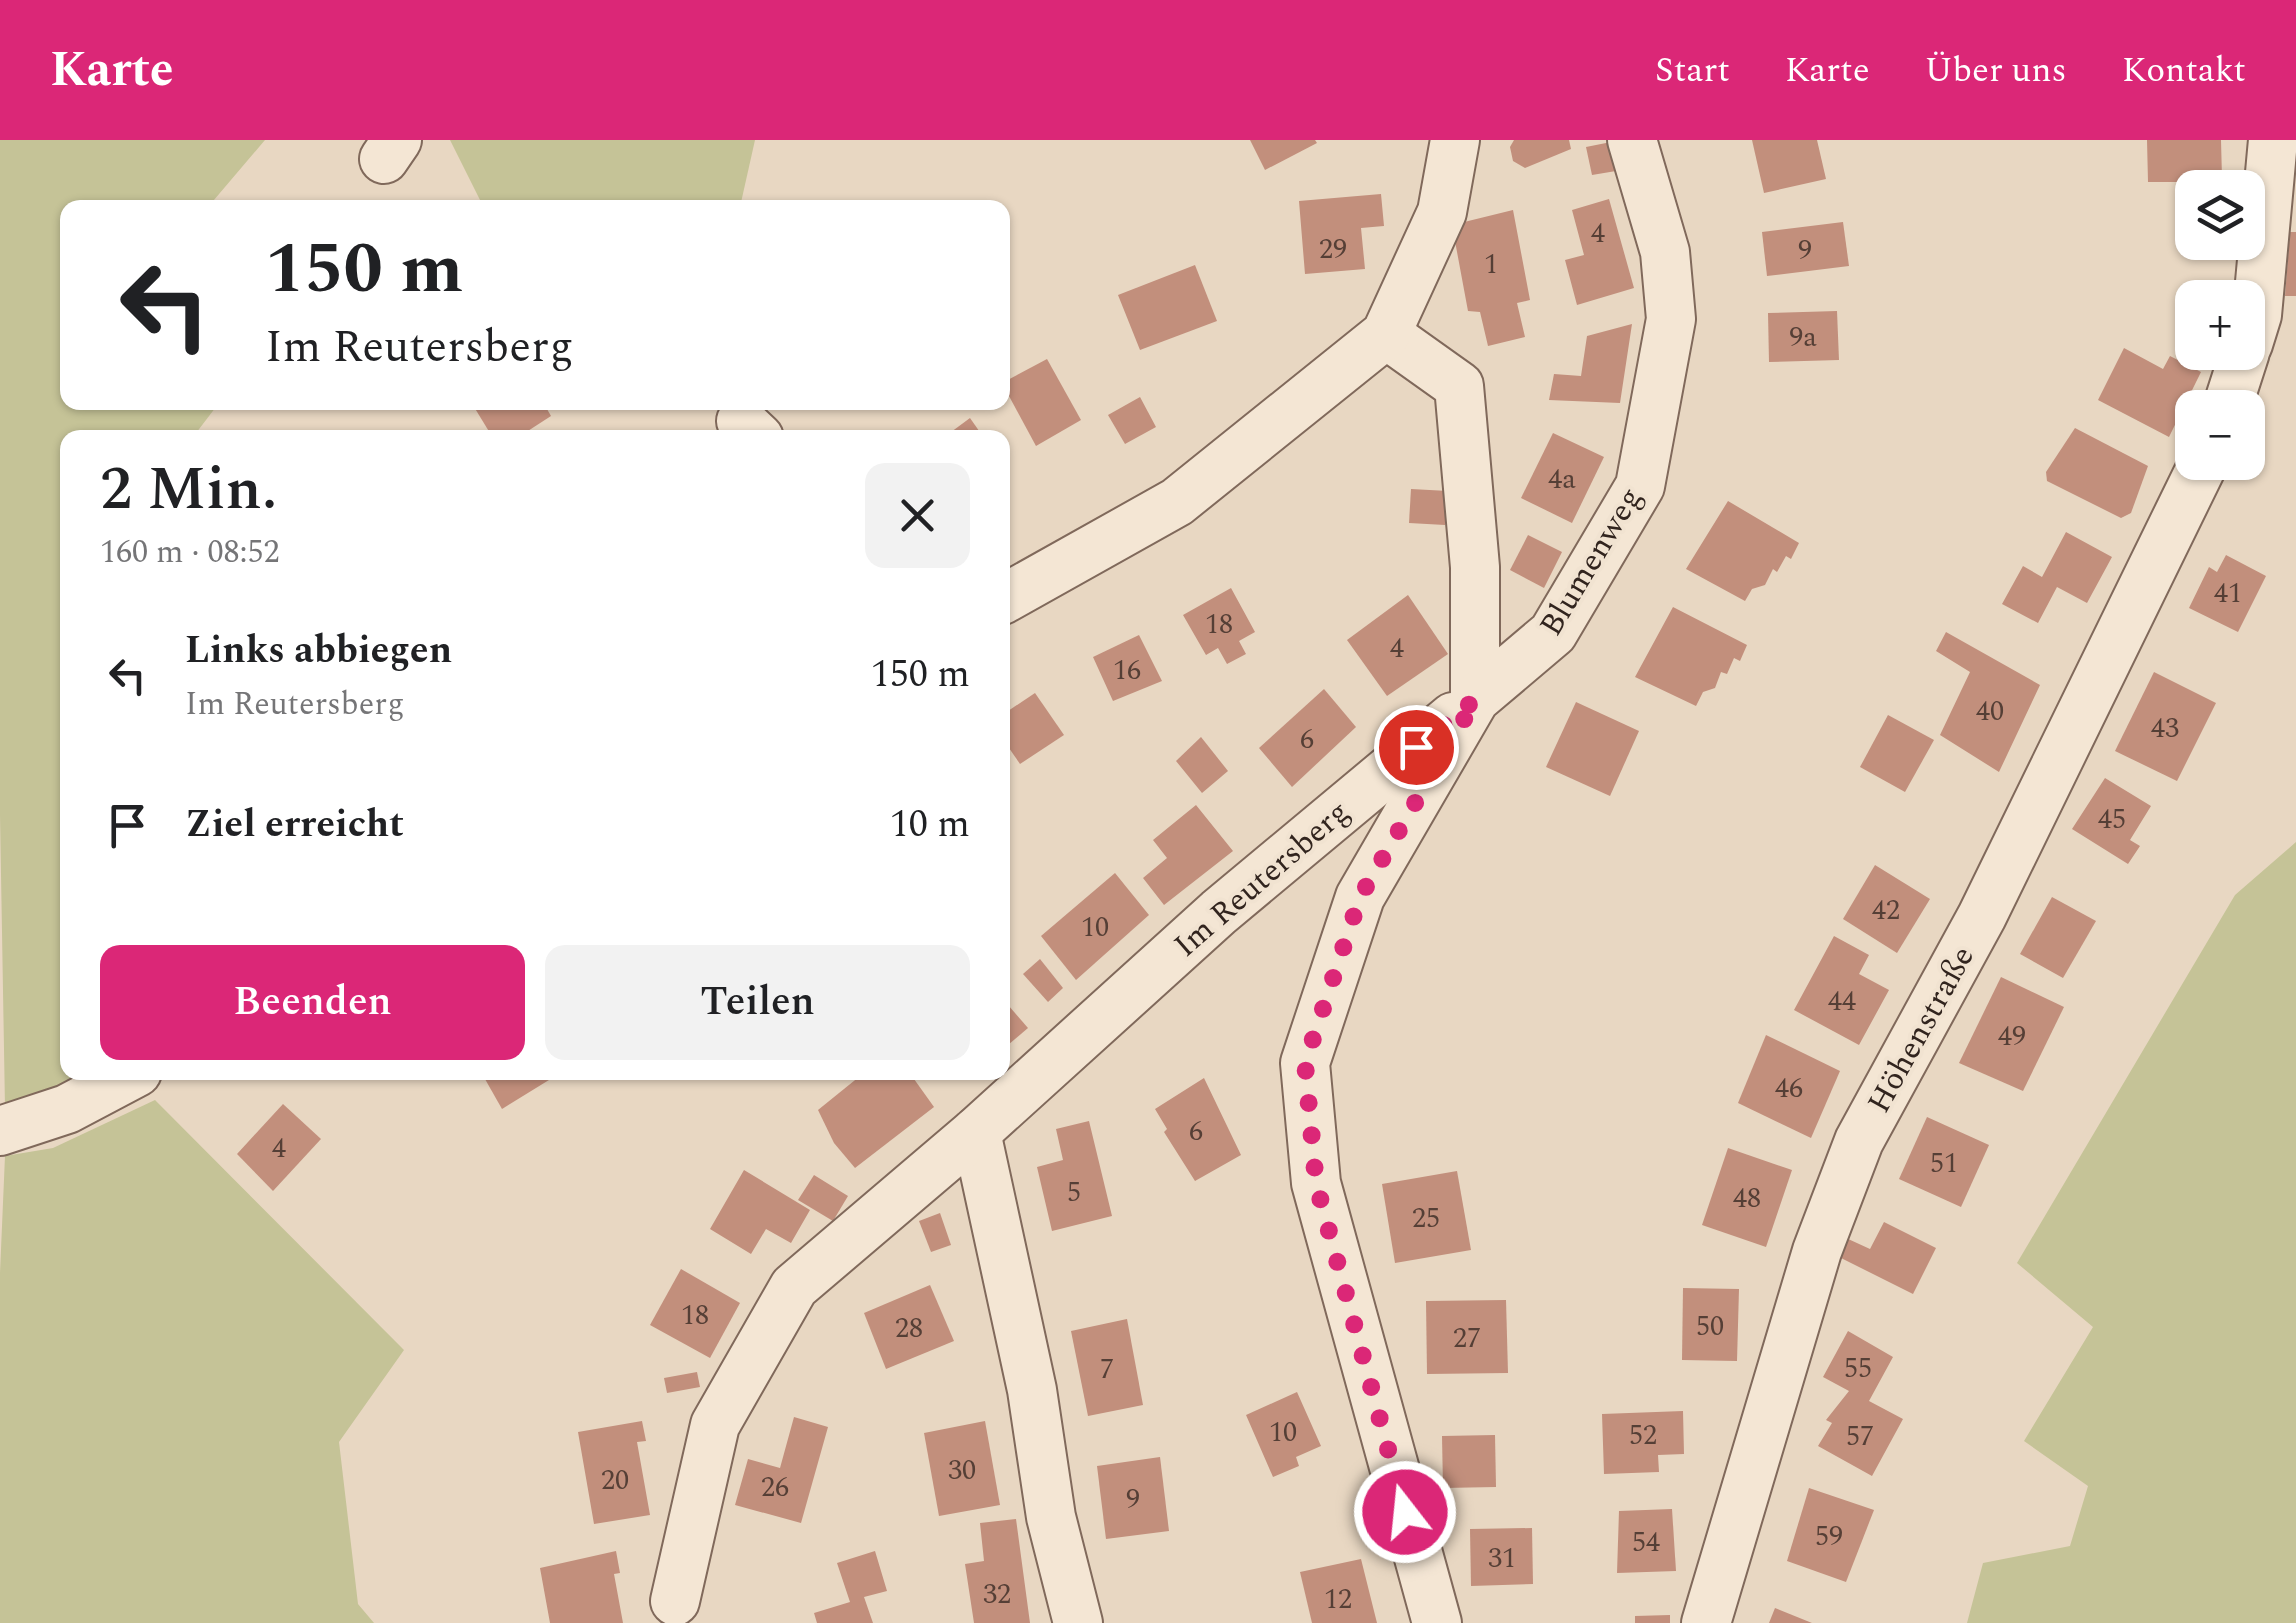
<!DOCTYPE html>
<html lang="de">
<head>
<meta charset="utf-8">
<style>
	body { margin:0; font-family:Spectral,serif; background:#f2f2f2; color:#202124; height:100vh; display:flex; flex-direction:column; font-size:38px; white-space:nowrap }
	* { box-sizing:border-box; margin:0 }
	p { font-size:32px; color:#757577 }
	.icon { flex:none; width:55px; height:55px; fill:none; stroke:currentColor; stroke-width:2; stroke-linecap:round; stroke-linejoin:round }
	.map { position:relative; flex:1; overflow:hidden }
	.drawer { position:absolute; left:60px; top:290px; width:950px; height:650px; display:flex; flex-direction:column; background:#fff; border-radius:20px; box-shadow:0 2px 8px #0004 }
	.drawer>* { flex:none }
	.top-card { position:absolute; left:60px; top:60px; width:950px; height:210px; border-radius:20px; box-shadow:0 2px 8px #0004; background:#fff; color:#202124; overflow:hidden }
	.tools { position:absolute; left:2175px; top:30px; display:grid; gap:20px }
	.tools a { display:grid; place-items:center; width:90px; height:90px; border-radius:20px; background:#fff; box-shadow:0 2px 8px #0004; font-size:50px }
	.pin { position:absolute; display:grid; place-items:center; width:85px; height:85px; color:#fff; margin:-42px; border:5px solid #fff; border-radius:50%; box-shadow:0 2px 10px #0007 }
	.me { position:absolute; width:110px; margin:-55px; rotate:344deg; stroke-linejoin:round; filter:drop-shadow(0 0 8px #0008) }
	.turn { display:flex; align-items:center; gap:35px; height:210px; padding:0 40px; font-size:45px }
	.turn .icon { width:130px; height:130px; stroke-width:2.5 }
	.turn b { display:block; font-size:70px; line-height:85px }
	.round { display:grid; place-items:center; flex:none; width:105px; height:105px; border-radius:20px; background:#f2f2f2 }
	.headline { display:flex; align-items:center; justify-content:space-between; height:170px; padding:0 40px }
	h1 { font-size:60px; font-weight:600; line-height:75px }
	.action { display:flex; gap:20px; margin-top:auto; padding:20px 40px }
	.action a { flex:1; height:115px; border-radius:20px; background:#db2777; color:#fff; font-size:40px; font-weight:600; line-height:115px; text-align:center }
	.action a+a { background:#f2f2f2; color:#202124 }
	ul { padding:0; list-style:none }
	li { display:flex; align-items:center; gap:30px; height:150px; padding:0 40px }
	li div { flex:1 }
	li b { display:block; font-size:38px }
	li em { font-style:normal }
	header { display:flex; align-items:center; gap:60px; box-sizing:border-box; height:140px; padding:0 50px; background:#db2777; color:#fff }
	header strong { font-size:48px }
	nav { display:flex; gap:55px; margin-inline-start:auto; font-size:35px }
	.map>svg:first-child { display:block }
</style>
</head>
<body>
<header>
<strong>Karte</strong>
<nav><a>Start</a><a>Karte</a><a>Über uns</a><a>Kontakt</a></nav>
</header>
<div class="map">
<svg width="2296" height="1483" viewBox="0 0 2296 1483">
	<rect width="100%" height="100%" fill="#e8d7c2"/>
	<!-- green -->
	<g fill="#c5c397">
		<polygon points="0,0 265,0 208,67 68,68 68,262 219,263 193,297 68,298 68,932 90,933 57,951 5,967 0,675"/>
		<polygon points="450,0 755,0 740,67 484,68"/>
		<polygon points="2296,702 2296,1483 1967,1483 1983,1423 2070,1406 2088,1346 2024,1301 2093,1187 2017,1123 2235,755"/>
		<polygon points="155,960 404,1210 339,1302 358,1464 374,1483 0,1483 0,1133 5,1016 53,1008"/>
	</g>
	<!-- building -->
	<g fill="#c28f7c">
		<polygon points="1250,0 1315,0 1317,3 1265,30"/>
		<polygon points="1514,0 1569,0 1571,9 1525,28 1513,21 1510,7"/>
		<polygon points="1752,0 1817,0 1826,39 1764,53"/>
		<polygon points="2147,0 2221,0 2222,38 2248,38 2248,48 2216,48 2217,42 2148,42"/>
		<polygon points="1611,2 1616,31 1592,35 1586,7"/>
		<polygon points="1381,54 1384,86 1361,88 1365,129 1305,134 1299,61"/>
		<polygon points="1609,59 1634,148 1577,165 1565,120 1584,115 1572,70"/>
		<polygon points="1513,70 1530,160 1517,163 1525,197 1488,206 1480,172 1468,171 1452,85"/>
		<polygon points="1843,82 1849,126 1767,136 1762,92"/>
		<polygon points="2290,92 2296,92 2296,156 2285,156"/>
		<polygon points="1195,125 1217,181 1140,210 1118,155"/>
		<polygon points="1837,171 1839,220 1769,222 1768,173"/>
		<polygon points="1632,184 1620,263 1549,260 1554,234 1581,236 1587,196"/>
		<polygon points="2124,208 2163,229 2170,216 2201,232 2169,297 2098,260"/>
		<polygon points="1047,219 1081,280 1036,306 1002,243"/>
		<polygon points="1140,257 1156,287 1125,304 1108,275"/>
		<polygon points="471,262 543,262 551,276 517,298 493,298"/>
		<polygon points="970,278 984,298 943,298"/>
		<polygon points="2075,288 2148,326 2131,373 2121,378 2047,341 2046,332"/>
		<polygon points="1553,293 1604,317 1572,383 1521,358"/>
		<polygon points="1411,349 1448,351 1445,385 1409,383"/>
		<polygon points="1728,361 1799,403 1791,419 1786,416 1777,432 1773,429 1765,445 1752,449 1745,461 1686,429"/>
		<polygon points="2066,392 2112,417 2087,463 2057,447 2038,483 2002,464 2023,426 2042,437"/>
		<polygon points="1528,395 1562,412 1544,448 1510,430"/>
		<polygon points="2226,415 2266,436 2238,492 2189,468 2209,427 2217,432"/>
		<polygon points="1231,448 1255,492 1239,501 1246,514 1227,524 1218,508 1206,515 1183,475"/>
		<polygon points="1408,455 1448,514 1387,556 1347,500"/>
		<polygon points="1673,467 1747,505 1740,521 1734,518 1727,534 1721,532 1715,548 1703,552 1696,566 1635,537"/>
		<polygon points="1946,492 2040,545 1999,632 1940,595 1970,532 1936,511"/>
		<polygon points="1139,495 1162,541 1113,561 1093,517"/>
		<polygon points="2154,532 2216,563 2177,641 2115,611"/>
		<polygon points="1324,549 1356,587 1292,647 1259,608"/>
		<polygon points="1035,553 1064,595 1020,624 1002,598 1002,575"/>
		<polygon points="1576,562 1639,591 1610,656 1546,627"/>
		<polygon points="1888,575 1934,600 1905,652 1860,627"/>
		<polygon points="1201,597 1228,631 1202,653 1176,621"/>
		<polygon points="2105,638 2151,666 2130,700 2140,706 2128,724 2072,689"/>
		<polygon points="1196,665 1233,711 1164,765 1143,738 1167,718 1153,700"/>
		<polygon points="1875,725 1930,759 1897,813 1843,779"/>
		<polygon points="1115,733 1149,775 1076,840 1041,796"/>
		<polygon points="2052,757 2096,781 2063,838 2020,814"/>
		<polygon points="1834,796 1869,815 1859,834 1889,850 1859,905 1794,870"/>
		<polygon points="1040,819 1063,848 1048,862 1023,834"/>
		<polygon points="2001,837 2064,867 2023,951 1959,923"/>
		<polygon points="1002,858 1028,888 1002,910"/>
		<polygon points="1766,895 1840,931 1811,998 1738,963"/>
		<polygon points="481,932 562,932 502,969"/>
		<polygon points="865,932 909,932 934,967 855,1028 834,1003 818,970"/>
		<polygon points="1204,938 1241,1015 1195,1041 1164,992 1167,989 1155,969"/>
		<polygon points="283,964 321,999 273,1051 237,1014"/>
		<polygon points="1927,977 1989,1005 1961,1067 1899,1039"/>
		<polygon points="1089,981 1112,1076 1052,1091 1037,1027 1063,1020 1056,989"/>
		<polygon points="1728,1008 1792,1030 1766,1107 1702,1085"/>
		<polygon points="744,1030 810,1070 791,1103 766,1089 751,1114 710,1089"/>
		<polygon points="1457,1031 1471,1110 1395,1123 1382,1044"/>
		<polygon points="814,1035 848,1056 833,1081 798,1060"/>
		<polygon points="940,1073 951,1105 931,1112 919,1081"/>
		<polygon points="1884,1082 1936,1108 1913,1154 1837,1116 1846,1098 1870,1109"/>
		<polygon points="681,1129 740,1163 710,1218 650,1185"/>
		<polygon points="930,1145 954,1201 886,1229 864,1173"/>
		<polygon points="1683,1148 1739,1149 1737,1221 1682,1220"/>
		<polygon points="1506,1160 1508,1233 1427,1234 1426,1161"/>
		<polygon points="1127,1179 1143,1265 1088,1276 1071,1191"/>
		<polygon points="1848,1191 1893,1217 1869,1261 1903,1279 1872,1336 1818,1306 1832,1283 1826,1280 1849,1251 1823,1237"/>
		<polygon points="697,1232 700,1247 667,1253 664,1238"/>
		<polygon points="1297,1252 1321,1306 1296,1317 1299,1326 1273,1337 1246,1275"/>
		<polygon points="1683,1271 1684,1314 1658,1315 1659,1332 1604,1334 1602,1274"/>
		<polygon points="794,1277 828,1287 801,1383 735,1365 748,1319 780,1328"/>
		<polygon points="642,1281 646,1301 637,1302 650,1375 594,1384 578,1292"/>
		<polygon points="985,1281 1000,1365 939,1376 924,1293"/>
		<polygon points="1495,1295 1496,1347 1443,1348 1442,1296"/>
		<polygon points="1160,1317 1169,1391 1106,1399 1097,1326"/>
		<polygon points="1809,1348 1874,1370 1846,1442 1787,1421"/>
		<polygon points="1672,1369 1676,1431 1617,1433 1619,1371"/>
		<polygon points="1016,1379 1030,1483 974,1483 965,1424 984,1421 980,1383"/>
		<polygon points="1532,1388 1533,1444 1471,1446 1470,1389"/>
		<polygon points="616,1411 620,1433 614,1434 623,1483 550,1483 540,1428"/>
		<polygon points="875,1411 887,1451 864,1457 873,1483 817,1483 814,1473 850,1462 837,1423"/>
		<polygon points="1361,1419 1377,1483 1312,1483 1300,1432"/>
		<polygon points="1775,1468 1812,1483 1769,1483"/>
		<polygon points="1670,1475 1670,1483 1635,1483 1635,1476"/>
	</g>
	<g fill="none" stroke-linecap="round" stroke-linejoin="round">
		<defs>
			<g id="minor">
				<polyline points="384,19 397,0"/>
				<polyline points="1386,194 1459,246 1475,427 1475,559"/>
				<polyline points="2248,204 2257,175 2273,0"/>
				<polyline points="2227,268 2245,212"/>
				<polyline points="741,281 759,298"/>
				<polyline points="1002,460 1177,362 1386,194 1442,72 1455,0"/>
				<polyline points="0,991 67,969 137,932"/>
				<polyline points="976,992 1032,1250 1051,1377 1078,1483"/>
				<polyline points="675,1461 715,1285 794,1147 976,992 1219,772 1453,577"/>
				<polyline points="1437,1483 1316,1043 1305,923 1360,757 1475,559 1553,493 1640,346 1671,179 1665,112 1632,0"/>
				<polyline points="1706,1483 1817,1111 1859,1001 1982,776 2204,322"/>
			</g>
		</defs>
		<!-- minor casing -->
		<use href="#minor" stroke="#80695b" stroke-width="52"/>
		<!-- minor -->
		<use href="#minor" stroke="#f4e6d4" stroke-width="48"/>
	</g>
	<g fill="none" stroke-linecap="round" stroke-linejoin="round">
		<!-- route -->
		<polyline stroke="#db2777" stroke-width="18" stroke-dasharray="0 32.4" points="1405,1372 1316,1043 1305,923 1360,757 1476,559 1416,607"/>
	</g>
	<g text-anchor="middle" stroke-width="8" stroke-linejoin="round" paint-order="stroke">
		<!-- number labels -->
		<g font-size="28" fill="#553f36">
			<text x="1598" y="102">4</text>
			<text x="1333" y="118">29</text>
			<text x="1805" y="119">9</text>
			<text x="1491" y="133">1</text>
			<text x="1803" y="206">9a</text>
			<text x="1562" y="348">4a</text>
			<text x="2228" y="462">41</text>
			<text x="1219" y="493">18</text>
			<text x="1397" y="517">4</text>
			<text x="1127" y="539">16</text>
			<text x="1990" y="580">40</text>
			<text x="2165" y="597">43</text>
			<text x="1307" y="608">6</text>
			<text x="2112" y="688">45</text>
			<text x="1886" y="779">42</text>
			<text x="1095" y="796">10</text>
			<text x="1842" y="870">44</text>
			<text x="2012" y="905">49</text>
			<text x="1789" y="957">46</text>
			<text x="1196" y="1000">6</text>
			<text x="279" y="1017">4</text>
			<text x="1944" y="1032">51</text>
			<text x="1074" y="1061">5</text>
			<text x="1747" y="1067">48</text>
			<text x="1426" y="1087">25</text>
			<text x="695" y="1184">18</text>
			<text x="1710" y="1195">50</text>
			<text x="909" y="1197">28</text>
			<text x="1467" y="1207">27</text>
			<text x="1858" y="1237">55</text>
			<text x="1107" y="1238">7</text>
			<text x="1283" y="1301">10</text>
			<text x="1643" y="1304">52</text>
			<text x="1860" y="1305">57</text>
			<text x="962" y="1339">30</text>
			<text x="615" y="1349">20</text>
			<text x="775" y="1356">26</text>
			<text x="1133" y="1368">9</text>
			<text x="1829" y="1405">59</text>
			<text x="1646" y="1411">54</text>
			<text x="1502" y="1427">31</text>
			<text x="997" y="1463">32</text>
			<text x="1338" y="1468">12</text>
		</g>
		<!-- street labels -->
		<g font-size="32" fill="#31241e" stroke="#f1e3d1">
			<text transform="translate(1590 421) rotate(-59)" y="11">Blumenweg</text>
			<text transform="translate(1261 738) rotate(-41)" y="11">Im Reutersberg</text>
			<text transform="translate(1920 889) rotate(-61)" y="11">Höhenstraße</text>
		</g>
	</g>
</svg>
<div class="tools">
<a><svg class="icon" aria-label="layers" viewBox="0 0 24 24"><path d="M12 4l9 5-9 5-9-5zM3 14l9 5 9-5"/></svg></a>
<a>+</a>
<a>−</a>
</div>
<div class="pin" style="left:1416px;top:607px;background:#d93025"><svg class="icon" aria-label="arrive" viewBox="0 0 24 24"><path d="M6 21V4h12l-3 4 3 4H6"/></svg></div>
<svg class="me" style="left:1405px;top:1372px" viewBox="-20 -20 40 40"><circle r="17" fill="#db2777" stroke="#fff" stroke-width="3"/><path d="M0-11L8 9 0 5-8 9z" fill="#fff"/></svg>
<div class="top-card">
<div class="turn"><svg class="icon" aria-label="left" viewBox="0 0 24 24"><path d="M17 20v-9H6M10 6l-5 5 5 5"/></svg><div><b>150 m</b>Im Reutersberg</div></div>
</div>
<section class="drawer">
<div class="headline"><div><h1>2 Min.</h1><p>160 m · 08:52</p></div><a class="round"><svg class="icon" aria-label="close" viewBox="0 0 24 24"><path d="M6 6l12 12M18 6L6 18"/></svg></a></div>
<ul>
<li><svg class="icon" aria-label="left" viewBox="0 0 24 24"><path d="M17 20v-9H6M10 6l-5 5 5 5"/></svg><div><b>Links abbiegen</b><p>Im Reutersberg</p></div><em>150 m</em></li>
<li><svg class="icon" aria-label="arrive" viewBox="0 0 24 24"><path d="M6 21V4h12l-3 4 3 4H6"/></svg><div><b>Ziel erreicht</b></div><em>10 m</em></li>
</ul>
<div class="action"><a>Beenden</a><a>Teilen</a></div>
</section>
</div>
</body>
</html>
